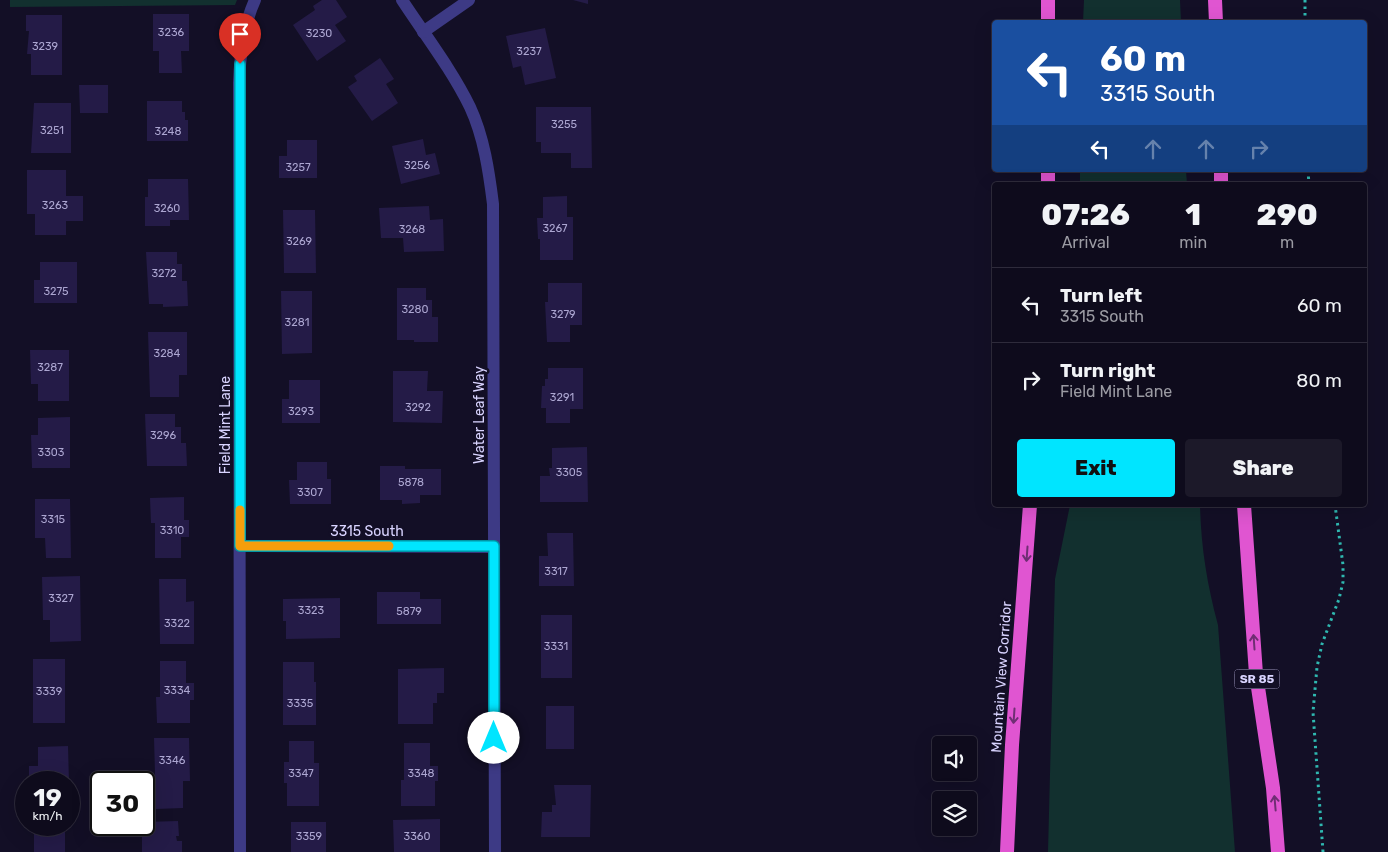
<!DOCTYPE html>
<html lang="en">
<head>
<meta charset="utf-8">
<style>
	body { margin:0; font-family:Rubik,sans-serif; background:#1c1929; color:#f1f3f6; height:100vh; display:flex; flex-direction:column; font-size:19px; white-space:nowrap }
	* { box-sizing:border-box; margin:0 }
	p { font-size:16px; color:#9b9ba3 }
	.icon { flex:none; width:28px; height:28px; fill:none; stroke:currentColor; stroke-width:2; stroke-linecap:round; stroke-linejoin:round }
	.map { position:relative; flex:1; overflow:hidden }
	.side { position:absolute; left:992px; top:182px; width:375px; height:325px; display:flex; flex-direction:column; background:#0e0b1c; border-radius:5px; box-shadow:0 5px 20px #0002,0 0 0 1px #2e2b3b }
	.side>* { flex:none }
	.hud { position:absolute; left:992px; top:20px; width:375px; height:152px; border-radius:5px; box-shadow:0 5px 20px #0002,0 0 0 1px #2e2b3b; background:#1a4fa0; color:#fff; overflow:hidden }
	.buttons { position:absolute; left:932px; top:736px; display:grid; gap:10px }
	.buttons a { display:grid; place-items:center; width:45px; height:45px; border-radius:5px; background:#0e0b1c; box-shadow:0 5px 20px #0002,0 0 0 1px #2e2b3b; font-size:25px }
	.speed { position:absolute; left:15px; top:771px; display:flex; gap:10px; font-size:25px; font-weight:700; text-align:center }
	.speed>* { display:grid; place-content:center; width:65px; height:65px; border-radius:50%; background:#0e0b1c; box-shadow:0 5px 20px #0002,0 0 0 1px #2e2b3b; line-height:1 }
	.speed small { font-size:12px; font-weight:400 }
	.speed .limit { border:2px solid #111; border-radius:8px; background:#fff; color:#111 }
	.pin { position:absolute; display:grid; place-items:center; width:42px; height:42px; color:#fff; margin:-51px -21px; border-radius:50% 50% 50% 0; rotate:-45deg; box-shadow:0 0 5px #0007 }
	.pin .icon { rotate:45deg }
	.me { position:absolute; width:55px; margin:-28px; rotate:0deg; stroke-linejoin:round; filter:drop-shadow(0 0 4px #0008) }
	.turn { display:flex; align-items:center; gap:18px; height:105px; padding:0 25px; font-size:22px }
	.turn .icon { width:65px; height:65px; stroke-width:2.5 }
	.turn b { display:block; font-size:35px; line-height:42px }
	.lanes { display:flex; align-items:center; height:48px; padding:0 25px; background:#0003; justify-content:center; gap:25px; direction:ltr }
	.lanes .off { opacity:.35 }
	.eta { display:flex; justify-content:space-evenly; align-items:center; height:85px; text-align:center }
	.eta b { font-size:30px; font-weight:800; line-height:35px }
	.cta { display:flex; gap:10px; margin-top:auto; padding:10px 25px }
	.cta a { flex:1; height:58px; border-radius:5px; background:#00e5ff; color:#111; font-size:20px; font-weight:800; line-height:58px; text-align:center }
	.cta a+a { background:#1c1929; color:#f1f3f6 }
	ul { padding:0; list-style:none }
	li { display:flex; align-items:center; gap:15px; height:75px; padding:0 25px; border-top:1px solid #2e2b3b }
	li div { flex:1 }
	li b { display:block; font-size:19px }
	li em { font-style:normal }
	.map>svg:first-child { display:block }
</style>
</head>
<body>
<div class="map">
<svg width="1388" height="852" viewBox="0 0 1388 852">
	<rect width="100%" height="100%" fill="#130f26"/>
	<!-- green -->
	<g fill="#12302f">
		<polygon points="10,0 237,0 235,5 10,7"/>
		<polygon points="1084,0 1180,0 1181,22 1083,22"/>
		<polygon points="1080,170 1186,170 1187,185 1080,185"/>
		<path d="M1070 505H1200C1201 547 1207 584 1218 625L1235 852H1048L1055 579Z"/>
	</g>
	<!-- building -->
	<g fill="#241b47">
		<polygon points="322,0 336,0 347,17 335,25 346,41 317,61 293,25 315,10 313,6"/>
		<polygon points="573,0 588,0 588,4"/>
		<polygon points="153,14 189,14 189,51 181,51 182,73 159,73 159,51 153,51"/>
		<polygon points="26,15 62,15 62,75 31,75 31,54 27,54 29,31 26,31"/>
		<polygon points="545,28 556,78 525,85 521,66 513,68 506,36"/>
		<polygon points="380,58 394,79 386,84 398,103 372,121 348,87 357,81 354,76"/>
		<polygon points="79,85 108,85 108,113 80,113"/>
		<polygon points="147,101 182,101 182,112 185,112 185,120 188,120 188,141 147,141"/>
		<polygon points="34,103 71,103 71,153 31,153"/>
		<polygon points="536,107 591,107 592,168 571,168 571,153 541,153 541,142 536,142"/>
		<polygon points="423,139 426,155 435,153 440,174 401,184 392,146"/>
		<polygon points="287,140 317,140 317,178 279,178 279,156 287,156"/>
		<polygon points="27,170 66,170 66,196 83,196 83,221 66,221 66,235 35,235 35,214 27,214"/>
		<polygon points="148,179 188,179 189,220 170,220 170,226 145,226 145,197 148,197"/>
		<polygon points="567,196 567,217 573,217 573,260 540,260 540,239 538,239 537,218 543,218 543,197"/>
		<polygon points="429,206 430,220 443,219 444,251 404,252 403,238 381,238 379,208"/>
		<polygon points="283,210 315,210 316,273 284,273"/>
		<polygon points="146,252 177,252 177,264 182,264 182,281 187,281 188,306 163,307 163,304 149,304"/>
		<polygon points="40,262 77,262 77,303 34,303 34,280 40,280"/>
		<polygon points="548,283 582,283 582,325 570,325 570,342 547,342 545,302 548,302"/>
		<polygon points="397,288 426,288 426,300 432,300 432,317 438,317 438,342 414,342 414,340 397,340"/>
		<polygon points="281,291 312,291 312,353 282,354"/>
		<polygon points="148,332 187,332 187,375 179,375 179,397 150,397"/>
		<polygon points="30,350 69,350 69,401 38,401 38,384 31,384"/>
		<polygon points="548,368 583,368 583,409 570,409 570,423 546,423 546,408 541,408 542,386 545,386 545,379 548,379"/>
		<polygon points="393,371 428,371 427,391 443,391 442,423 393,422"/>
		<polygon points="289,380 320,380 320,423 282,423 282,399 289,399"/>
		<polygon points="145,414 175,414 175,427 181,427 181,443 186,443 187,466 147,466"/>
		<polygon points="70,417 70,468 32,468 31,435 38,435 38,418"/>
		<polygon points="587,447 588,502 540,502 540,476 550,476 549,468 552,468 552,448"/>
		<polygon points="297,462 327,462 327,479 331,479 331,504 290,504 289,480 297,480"/>
		<polygon points="380,466 405,466 405,469 441,469 441,495 420,495 420,503 402,504 402,500 380,500"/>
		<polygon points="184,497 184,520 189,520 189,537 181,537 181,558 155,558 155,523 151,523 150,498"/>
		<polygon points="35,499 70,499 71,558 46,558 45,538 35,538"/>
		<polygon points="547,533 573,533 574,586 539,586 539,556 548,556"/>
		<polygon points="80,576 81,641 50,642 50,620 43,620 42,577"/>
		<polygon points="159,579 186,579 186,602 194,601 194,644 160,644"/>
		<polygon points="377,592 420,592 420,599 441,599 441,624 377,624"/>
		<polygon points="340,598 340,638 286,639 286,621 283,621 283,599"/>
		<rect x="541" y="615" width="31" height="63"/>
		<rect x="33" y="659" width="32" height="64"/>
		<polygon points="160,661 186,661 186,683 194,683 194,700 190,700 190,723 157,723 156,697 160,697"/>
		<polygon points="283,662 314,662 314,682 316,682 316,725 283,725"/>
		<polygon points="444,668 444,693 437,693 437,703 433,703 433,724 398,724 398,669"/>
		<rect x="546" y="706" width="28" height="43"/>
		<polygon points="154,738 189,738 190,781 183,781 183,808 156,809"/>
		<polygon points="289,741 314,741 314,763 319,763 319,806 287,806 287,783 284,783 284,762 289,762"/>
		<polygon points="404,743 430,743 430,766 438,766 438,781 435,781 435,806 401,806 401,780 404,780"/>
		<polygon points="68,746 69,782 29,782 29,766 38,766 38,747"/>
		<polygon points="554,785 591,785 590,837 541,837 542,812 552,812 552,805 556,805"/>
		<polygon points="440,819 440,852 394,852 393,820"/>
		<polygon points="178,821 179,836 176,836 177,841 182,841 182,852 142,852 142,825 144,825 144,822"/>
		<rect x="291" y="822" width="35" height="30"/>
		<rect x="34" y="825" width="31" height="27"/>
	</g>
	<g fill="none" stroke-linecap="round" stroke-linejoin="round">
		<!-- path -->
		<g stroke="#2fb8b0" stroke-width="3" stroke-dasharray="2.5 4" stroke-linecap="butt">
			<polyline points="1305,0 1305,22"/>
			<polyline points="1308,170 1309,185"/>
			<polyline points="1323,852 1313,712 1317,667 1322,644 1339,599 1343,582 1343,565 1335,505"/>
		</g>
		<!-- minor -->
		<g stroke="#3d3a85" stroke-width="12">
			<path d="M402 0C425 35 452 70 470 107 484 137 489 172 493 204L495 852"/>
			<polyline points="423,32 469,0"/>
			<polyline points="240,546 494,547"/>
			<path d="M240 852 239 83C240 55 243 26 255 0"/>
		</g>
		<!-- trunk -->
		<g stroke="#e055d1" stroke-width="14">
			<polyline points="1215,0 1216,22"/>
			<polyline points="1048,22 1048,0"/>
			<polyline points="1221,170 1221,185"/>
			<polyline points="1048,185 1048,170"/>
			<polyline points="1244,505 1256,674 1273,788 1278,852"/>
			<polyline points="1007,852 1012,745 1030,505"/>
		</g>
	</g>
	<!-- one-way arrows -->
	<defs><path id="oneway-shaft" d="M-6 0H5M1.5-3L5.5 0L1.5 3" fill="none" stroke-width="1.6" stroke-linecap="round" stroke-linejoin="round" transform="scale(1.25)"/></defs>
	<g stroke="#6f2e73">
		<use href="#oneway-shaft" transform="translate(1027 554) rotate(94)"/>
		<use href="#oneway-shaft" transform="translate(1254 642) rotate(-94)"/>
		<use href="#oneway-shaft" transform="translate(1014 716) rotate(94)"/>
		<use href="#oneway-shaft" transform="translate(1275 803) rotate(-95)"/>
	</g>
	<g fill="none" stroke-linecap="round" stroke-linejoin="round">
		<defs>
			<polyline id="route" points="240,64 240,546 494,546 494,738"/>
		</defs>
		<!-- route casing -->
		<use href="#route" stroke="#0095a6" stroke-width="12"/>
		<!-- route -->
		<use href="#route" stroke="#00e5ff" stroke-width="9"/>
		<!-- slow -->
		<polyline stroke="#f59e0b" stroke-width="9" points="240,510 240,546 389,546"/>
	</g>
	<g text-anchor="middle" stroke-width="5" stroke-linejoin="round" paint-order="stroke">
		<!-- number labels -->
		<g font-size="11" fill="#aca6d1">
			<text x="171" y="36">3236</text>
			<text x="319" y="37">3230</text>
			<text x="45" y="50">3239</text>
			<text x="529" y="55">3237</text>
			<text x="564" y="128">3255</text>
			<text x="52" y="134">3251</text>
			<text x="168" y="135">3248</text>
			<text x="417" y="169">3256</text>
			<text x="298" y="171">3257</text>
			<text x="55" y="209">3263</text>
			<text x="167" y="212">3260</text>
			<text x="555" y="232">3267</text>
			<text x="412" y="233">3268</text>
			<text x="299" y="245">3269</text>
			<text x="164" y="277">3272</text>
			<text x="56" y="295">3275</text>
			<text x="415" y="313">3280</text>
			<text x="563" y="318">3279</text>
			<text x="297" y="326">3281</text>
			<text x="167" y="357">3284</text>
			<text x="50" y="371">3287</text>
			<text x="562" y="401">3291</text>
			<text x="418" y="411">3292</text>
			<text x="301" y="415">3293</text>
			<text x="163" y="439">3296</text>
			<text x="51" y="456">3303</text>
			<text x="569" y="476">3305</text>
			<text x="411" y="486">5878</text>
			<text x="310" y="496">3307</text>
			<text x="53" y="523">3315</text>
			<text x="172" y="534">3310</text>
			<text x="556" y="575">3317</text>
			<text x="61" y="602">3327</text>
			<text x="311" y="614">3323</text>
			<text x="409" y="615">5879</text>
			<text x="177" y="627">3322</text>
			<text x="556" y="650">3331</text>
			<text x="177" y="694">3334</text>
			<text x="49" y="695">3339</text>
			<text x="300" y="707">3335</text>
			<text x="172" y="764">3346</text>
			<text x="301" y="777">3347</text>
			<text x="421" y="777">3348</text>
			<text x="309" y="840">3359</text>
			<text x="417" y="840">3360</text>
		</g>
		<!-- shield labels -->
		<rect fill="#130f26" stroke="#9e99be" stroke-width="1" x="1234.5" y="669.5" width="45" height="19" rx="4"/>
		<g font-size="12" font-weight="bold" fill="#d9d4ff">
			<text x="1257" y="683">SR 85</text>
		</g>
		<!-- street labels -->
		<g font-size="14" fill="#d9d4ff" stroke="#130f26">
			<text transform="translate(479 415) rotate(-90)" y="5">Water Leaf Way</text>
			<text transform="translate(225 425) rotate(-90)" y="5">Field Mint Lane</text>
			<text x="367" y="536">3315 South</text>
			<text transform="translate(1001 677) rotate(-86)" y="5">Mountain View Corridor</text>
		</g>
	</g>
</svg>
<div class="buttons">
<a><svg class="icon" aria-label="sound" viewBox="0 0 24 24"><path d="M4 9h4l5-4v14l-5-4H4zM17 9q2 3 0 6"/></svg></a>
<a><svg class="icon" aria-label="layers" viewBox="0 0 24 24"><path d="M12 4l9 5-9 5-9-5zM3 14l9 5 9-5"/></svg></a>
</div>
<div class="speed"><div>19<small>km/h</small></div><div class="limit">30</div></div>
<div class="pin" style="left:240px;top:64px;background:#d93025"><svg class="icon" aria-label="arrive" viewBox="0 0 24 24"><path d="M6 21V4h12l-3 4 3 4H6"/></svg></div>
<svg class="me" style="left:494px;top:738px" viewBox="-20 -20 40 40"><circle r="19" fill="#fff"/><path d="M0-13L10 11 0 6-10 11z" fill="#00e5ff"/></svg>
<div class="hud">
<div class="turn"><svg class="icon" aria-label="left" viewBox="0 0 24 24"><path d="M17 20v-9H6M10 6l-5 5 5 5"/></svg><div><b>60 m</b>3315 South</div></div>
<div class="lanes"><svg class="icon" aria-label="left" viewBox="0 0 24 24"><path d="M17 20v-9H6M10 6l-5 5 5 5"/></svg><svg class="icon off" aria-label="ahead" viewBox="0 0 24 24"><path d="M12 20V5M6 11l6-6 6 6"/></svg><svg class="icon off" aria-label="ahead" viewBox="0 0 24 24"><path d="M12 20V5M6 11l6-6 6 6"/></svg><svg class="icon off" aria-label="right" viewBox="0 0 24 24"><path d="M7 20v-9h11M14 6l5 5-5 5"/></svg></div>
</div>
<section class="side">
<div class="eta">
<div><b>07:26</b><p>Arrival</p></div>
<div><b>1</b><p>min</p></div>
<div><b>290</b><p>m</p></div>
</div>
<ul>
<li><svg class="icon" aria-label="left" viewBox="0 0 24 24"><path d="M17 20v-9H6M10 6l-5 5 5 5"/></svg><div><b>Turn left</b><p>3315 South</p></div><em>60 m</em></li>
<li><svg class="icon" aria-label="right" viewBox="0 0 24 24"><path d="M7 20v-9h11M14 6l5 5-5 5"/></svg><div><b>Turn right</b><p>Field Mint Lane</p></div><em>80 m</em></li>
</ul>
<div class="cta"><a>Exit</a><a>Share</a></div>
</section>
</div>
</body>
</html>
